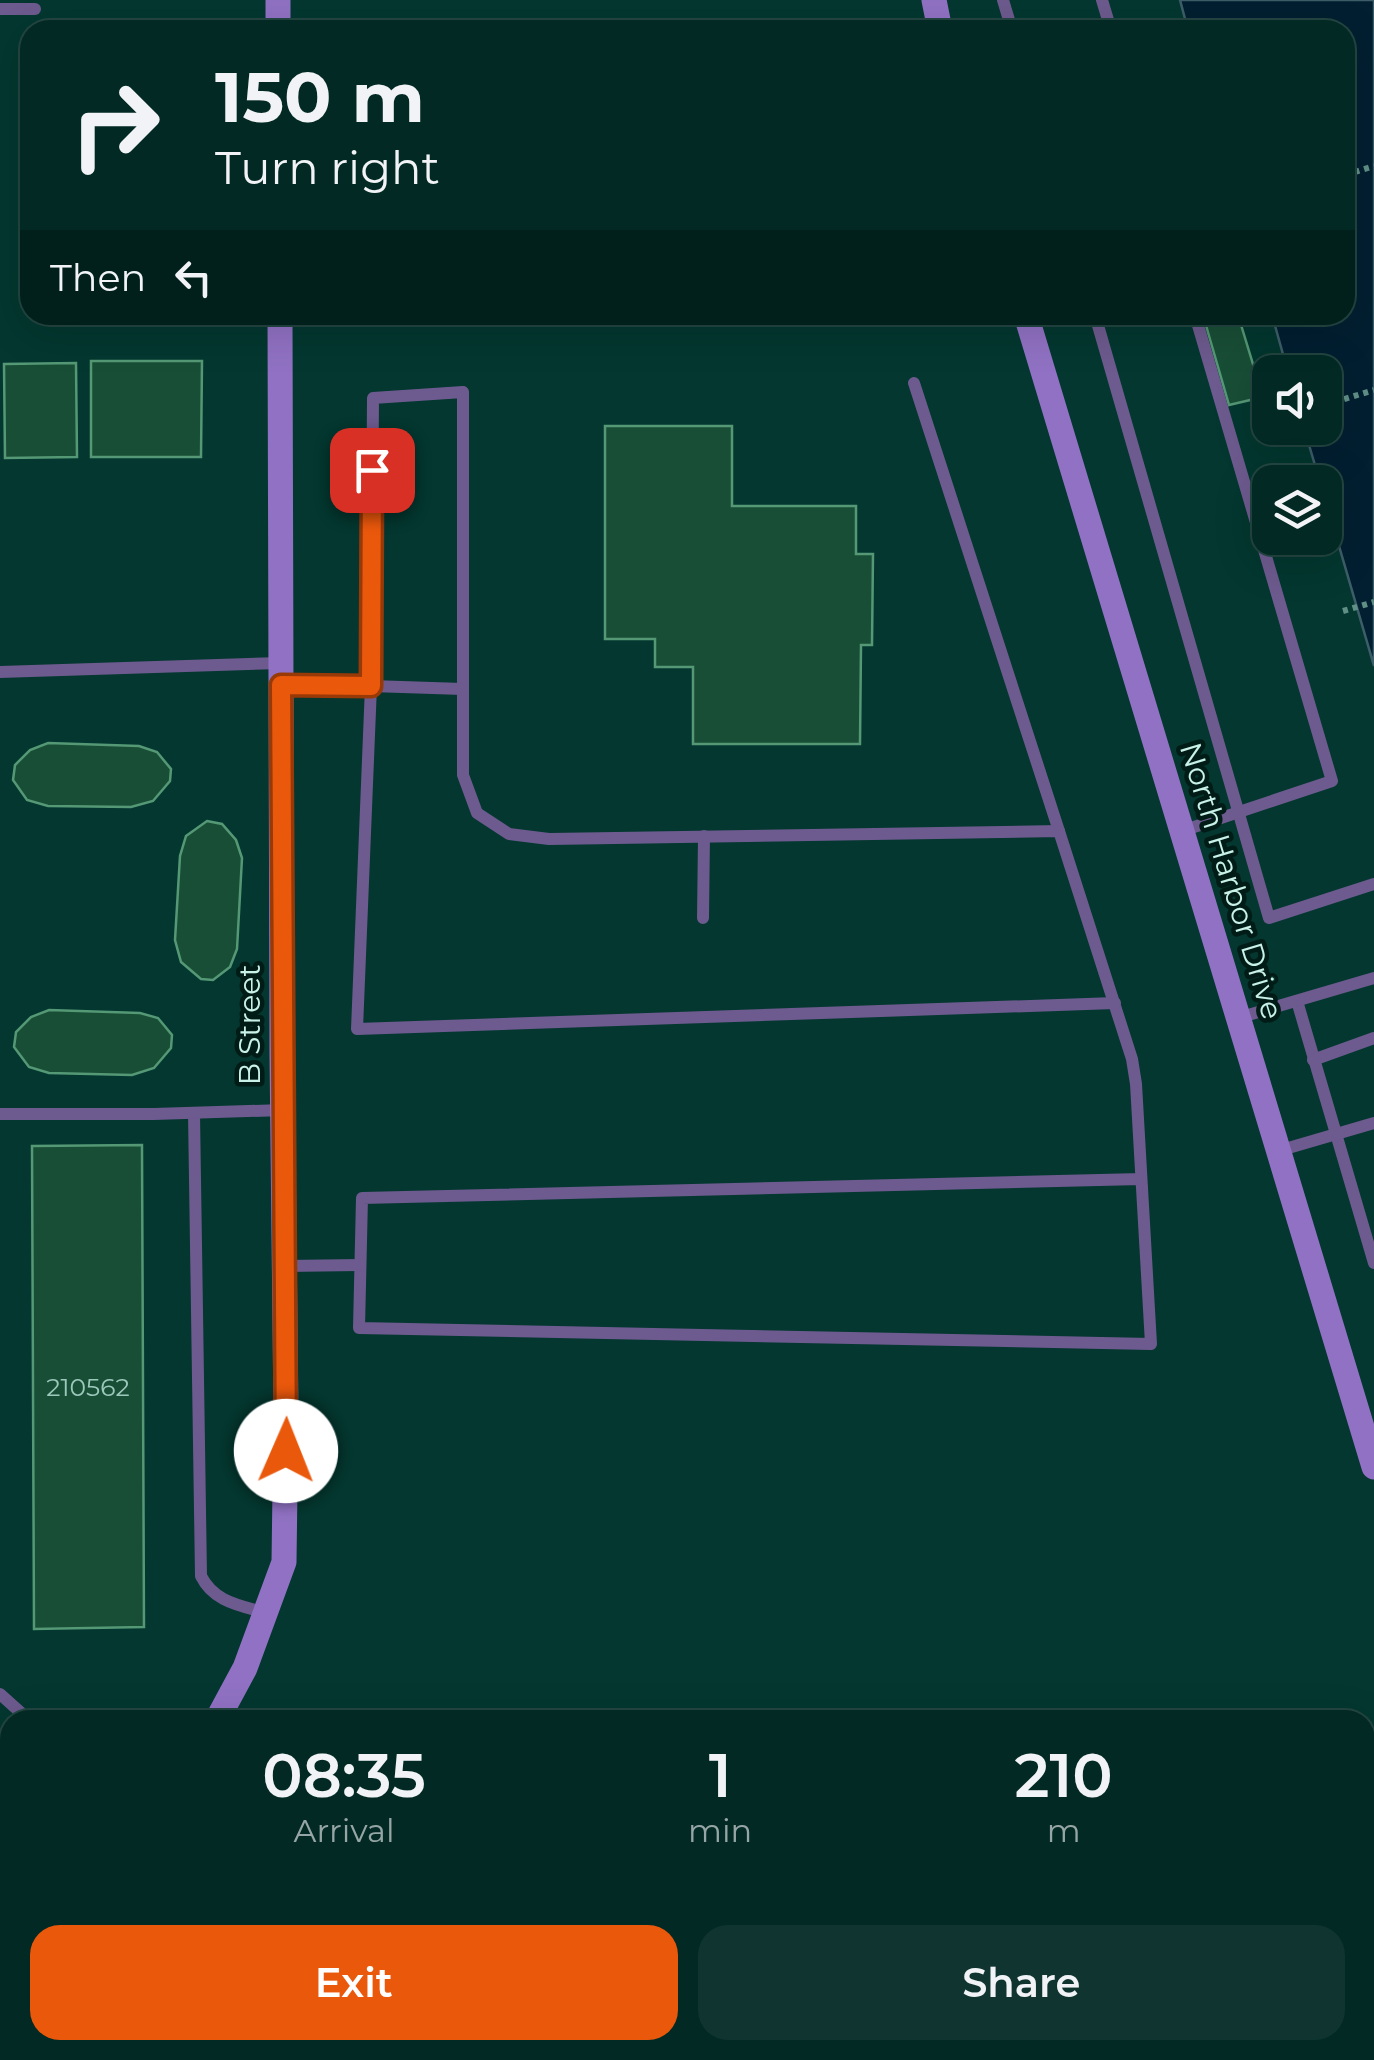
<!DOCTYPE html>
<html lang="en">
<head>
<meta charset="utf-8">
<style>
	body { margin:0; font-family:Montserrat,sans-serif; background:#103530; color:#f1f3f6; height:100vh; display:flex; flex-direction:column; font-size:38px; white-space:nowrap }
	* { box-sizing:border-box; margin:0 }
	p { font-size:32px; color:#96a6a6 }
	.icon { flex:none; width:55px; height:55px; fill:none; stroke:currentColor; stroke-width:2; stroke-linecap:round; stroke-linejoin:round }
	.map { position:relative; flex:1; overflow:hidden }
	.details { position:absolute; left:0px; top:1710px; width:1375px; height:350px; display:flex; flex-direction:column; background:#022923; border-radius:30px 30px 0 0; box-shadow:0 10px 40px #0002,0 0 0 2px #234541 }
	.details>* { flex:none }
	.hud { position:absolute; left:20px; top:20px; width:1335px; height:305px; border-radius:30px; box-shadow:0 10px 40px #0002,0 0 0 2px #234541; background:#022923; color:#f1f3f6; overflow:hidden }
	.buttons { position:absolute; left:1252px; top:355px; display:grid; gap:20px }
	.buttons a { display:grid; place-items:center; width:90px; height:90px; border-radius:20px; background:#022923; box-shadow:0 10px 40px #0002,0 0 0 2px #234541; font-size:50px }
	.pin { position:absolute; display:grid; place-items:center; width:85px; height:85px; color:#fff; margin:-42px; border-radius:20px; box-shadow:0 5px 15px #0006 }
	.me { position:absolute; width:110px; margin:-55px; rotate:1deg; stroke-linejoin:round; filter:drop-shadow(0 0 8px #0008) }
	.turn { display:flex; align-items:center; gap:35px; height:210px; padding:0 30px; font-size:45px }
	.turn .icon { width:130px; height:130px; stroke-width:2.5 }
	.turn b { display:block; font-size:70px; line-height:85px }
	.then { display:flex; align-items:center; height:95px; padding:0 30px; background:#0003; gap:20px; font-size:38px }
	.eta { display:flex; justify-content:space-evenly; align-items:center; height:170px; text-align:center }
	.eta b { font-size:60px; font-weight:600; line-height:70px }
	.button { display:flex; gap:20px; margin-top:auto; padding:20px 30px }
	.button a { flex:1; height:115px; border-radius:30px; background:#ea580c; color:#fff; font-size:40px; font-weight:600; line-height:115px; text-align:center }
	.button a+a { background:#103530; color:#f1f3f6 }
	.map>svg:first-child { display:block }
</style>
</head>
<body>
<div class="map">
<svg width="1374" height="2060" viewBox="0 0 1374 2060">
	<rect width="100%" height="100%" fill="#03372f"/>
	<!-- water -->
	<polygon fill="#021f31" stroke="#3d5e68" stroke-width="2.5" points="1180,0 1374,0 1374,666 1325,498 1325,482 1320,482 1304,428 1325,428 1325,372 1288,372 1272,315 1345,315 1345,30 1188,30"/>
	<!-- building -->
	<g fill="#194e36" stroke="#549875" stroke-width="2.5">
		<polygon points="1203,315 1238,315 1263,397 1229,405"/>
		<polygon points="91,361 202,361 201,457 91,457"/>
		<polygon points="76,363 77,457 5,458 4,364"/>
		<polygon points="605,426 732,426 732,506 856,506 856,554 873,554 872,645 861,645 860,744 693,744 693,667 655,667 655,639 605,639"/>
		<polygon points="48,743 139,746 157,752 171,769 170,781 153,801 131,807 48,806 27,800 13,780 15,765 30,750"/>
		<polygon points="207,821 222,824 236,840 242,858 237,949 230,967 213,980 201,979 181,962 175,940 180,856 186,836"/>
		<polygon points="49,1010 140,1013 158,1018 172,1035 171,1048 154,1068 132,1075 49,1073 29,1067 14,1047 16,1032 31,1017"/>
		<polygon points="142,1145 144,1627 34,1629 32,1146"/>
	</g>
	<g fill="none" stroke-linecap="round" stroke-linejoin="round">
		<!-- path -->
		<g stroke="#608f86" stroke-width="6" stroke-dasharray="5 5" stroke-linecap="butt">
			<polyline points="1345,175 1374,166"/>
			<polyline points="1325,405 1374,390"/>
			<polyline points="1343,611 1374,602"/>
		</g>
		<!-- lane -->
		<g stroke="#6d5a8e" stroke-width="12">
			<polyline points="1003,0 1012,30"/>
			<polyline points="1102,0 1111,30"/>
			<polyline points="0,9 35,9"/>
			<polyline points="1095,315 1269,918 1374,884"/>
			<polyline points="914,383 1059,831"/>
			<polyline points="0,672 281,663"/>
			<polyline points="281,685 371,686 373,398 463,392 463,775 477,813 509,834 549,839 1059,831 1132,1059 1136,1084 1151,1344 359,1328 362,1198 1141,1179"/>
			<polyline points="463,689 371,686 357,1029 1115,1003"/>
			<polyline points="1182,831 1332,781 1195,315"/>
			<polyline points="703,918 704,836"/>
			<polyline points="1297,1001 1374,1263"/>
			<polyline points="1238,1018 1374,978"/>
			<polyline points="1313,1060 1374,1038"/>
			<path d="M194 1113 201 1576C214 1602 239 1605 266 1613"/>
			<polyline points="0,1114 154,1114 283,1110"/>
			<polyline points="1278,1151 1374,1123"/>
			<polyline points="285,1266 360,1265"/>
			<polyline points="0,1694 29,1720"/>
		</g>
		<!-- secondary -->
		<g stroke="#9071c3" stroke-width="25">
			<polyline points="278,0 278,30"/>
			<polyline points="934,0 940,30"/>
			<polyline points="1026,315 1374,1467"/>
			<polyline points="217,1720 245,1668 284,1562 286,1414 282,1055 280,315"/>
			<polyline points="0,1907 10,1902"/>
		</g>
	</g>
	<g fill="none" stroke-linecap="round" stroke-linejoin="round">
		<defs>
			<polyline id="route" points="286,1451 281,685 371,686 372,470"/>
		</defs>
		<!-- route casing -->
		<use href="#route" stroke="#983908" stroke-width="25"/>
		<!-- route -->
		<use href="#route" stroke="#ea580c" stroke-width="18"/>
	</g>
	<g text-anchor="middle" stroke-width="9" stroke-linejoin="round" paint-order="stroke">
		<!-- number labels -->
		<g font-size="25" fill="#9cc8bc">
			<text x="88" y="1396">210562</text>
		</g>
		<!-- street labels -->
		<g font-size="30" fill="#c8f1e8" stroke="#011c17">
			<text transform="translate(1231 881) rotate(73)" y="10">North Harbor Drive</text>
			<text transform="translate(250 1025) rotate(-90)" y="10">B Street</text>
		</g>
	</g>
</svg>
<div class="buttons">
<a><svg class="icon" aria-label="sound" viewBox="0 0 24 24"><path d="M4 9h4l5-4v14l-5-4H4zM17 9q2 3 0 6"/></svg></a>
<a><svg class="icon" aria-label="layers" viewBox="0 0 24 24"><path d="M12 4l9 5-9 5-9-5zM3 14l9 5 9-5"/></svg></a>
</div>
<div class="pin" style="left:372px;top:470px;background:#d93025"><svg class="icon" aria-label="arrive" viewBox="0 0 24 24"><path d="M6 21V4h12l-3 4 3 4H6"/></svg></div>
<svg class="me" style="left:286px;top:1451px" viewBox="-20 -20 40 40"><circle r="19" fill="#fff"/><path d="M0-13L10 11 0 6-10 11z" fill="#ea580c"/></svg>
<div class="hud">
<div class="turn"><svg class="icon" aria-label="right" viewBox="0 0 24 24"><path d="M7 20v-9h11M14 6l5 5-5 5"/></svg><div><b>150 m</b>Turn right</div></div>
<div class="then">Then<svg class="icon" aria-label="left" viewBox="0 0 24 24"><path d="M17 20v-9H6M10 6l-5 5 5 5"/></svg></div>
</div>
<section class="details">
<div class="eta">
<div><b>08:35</b><p>Arrival</p></div>
<div><b>1</b><p>min</p></div>
<div><b>210</b><p>m</p></div>
</div>
<div class="button"><a>Exit</a><a>Share</a></div>
</section>
</div>
</body>
</html>
